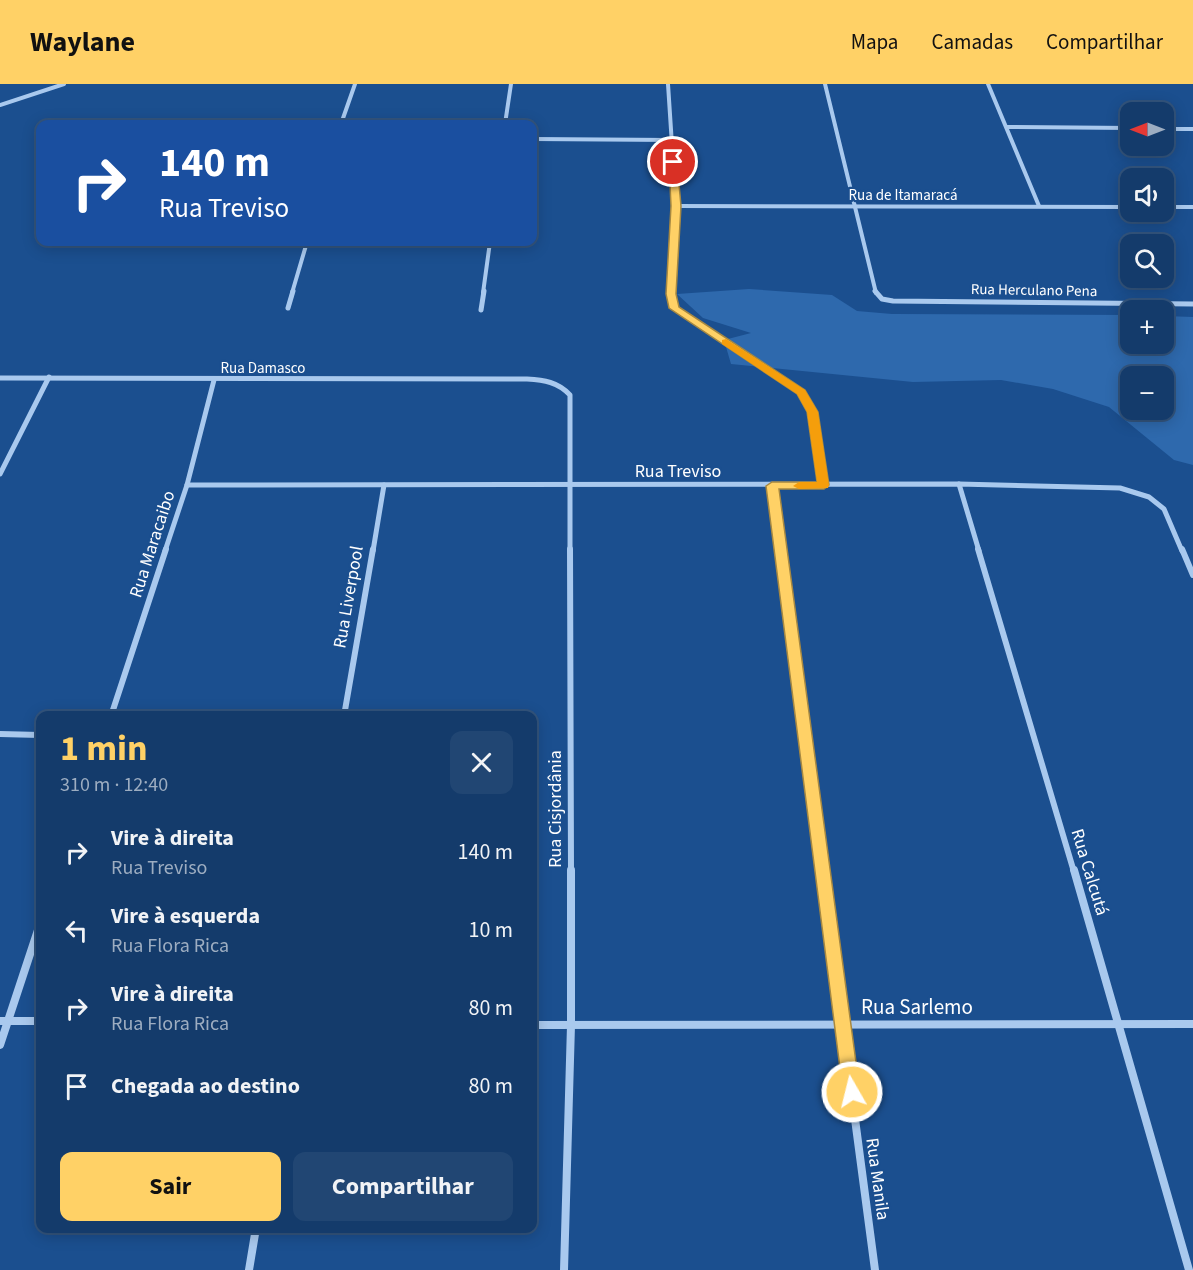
<!DOCTYPE html>
<html lang="pt">
<head>
<meta charset="utf-8">
<style>
	body { margin:0; font-family:"Source Sans 3",sans-serif; background:#214673; color:#f1f3f6; height:100vh; display:flex; flex-direction:column; font-size:22px; white-space:nowrap }
	* { box-sizing:border-box; margin:0 }
	p { font-size:20px; color:#9dadc1 }
	.icon { flex:none; width:33px; height:33px; fill:none; stroke:currentColor; stroke-width:2; stroke-linecap:round; stroke-linejoin:round }
	.map { position:relative; flex:1; overflow:hidden }
	.sheet { position:absolute; left:36px; top:627px; width:501px; height:522px; display:flex; flex-direction:column; background:#143b6b; border-radius:12px; box-shadow:0 3px 15px #0003,0 0 0 2px #33557e }
	.sheet>* { flex:none }
	.guide { position:absolute; left:36px; top:36px; width:501px; height:126px; border-radius:12px; box-shadow:0 3px 15px #0003,0 0 0 2px #33557e; background:#1a4fa0; color:#fff; overflow:hidden }
	.needle { width:39px; rotate:270deg }
	.controls { position:absolute; left:1120px; top:18px; display:grid; gap:12px }
	.controls a { display:grid; place-items:center; width:54px; height:54px; border-radius:12px; background:#143b6b; box-shadow:0 3px 15px #0003,0 0 0 2px #33557e; font-size:30px }
	.pin { position:absolute; display:grid; place-items:center; width:51px; height:51px; color:#fff; margin:-26px; border:3px solid #fff; border-radius:50%; box-shadow:0 2px 6px #0007 }
	.me { position:absolute; width:66px; margin:-33px; rotate:352deg; stroke-linejoin:round; filter:drop-shadow(0 0 4px #0008) }
	.turn { display:flex; align-items:center; gap:21px; height:126px; padding:0 24px; font-size:27px }
	.turn .icon { width:78px; height:78px; stroke-width:2.5 }
	.turn b { display:block; font-size:42px; line-height:51px }
	.round { display:grid; place-items:center; flex:none; width:63px; height:63px; border-radius:12px; background:#214673 }
	.head { display:flex; align-items:center; justify-content:space-between; height:102px; padding:0 24px }
	h1 { font-size:36px; font-weight:700; line-height:45px; color:#ffd166 }
	.button { display:flex; gap:12px; margin-top:auto; padding:12px 24px }
	.button a { flex:1; height:69px; border-radius:12px; background:#ffd166; color:#111; font-size:24px; font-weight:700; line-height:69px; text-align:center }
	.button a+a { background:#214673; color:#f1f3f6 }
	ul { padding:0; list-style:none }
	li { display:flex; align-items:center; gap:18px; height:78px; padding:0 24px }
	li div { flex:1 }
	li b { display:block; font-size:22px }
	li em { font-style:normal }
	header { display:flex; align-items:center; gap:36px; box-sizing:border-box; height:84px; padding:0 30px; background:#ffd166; color:#111 }
	header strong { font-size:28px }
	nav { display:flex; gap:33px; margin-inline-start:auto; font-size:21px }
	.map>svg:first-child { display:block }
</style>
</head>
<body>
<header>
<strong>Waylane</strong>
<nav><a>Mapa</a><a>Camadas</a><a>Compartilhar</a></nav>
</header>
<div class="map">
<svg width="1193" height="1186" viewBox="0 0 1193 1186">
	<rect width="100%" height="100%" fill="#1b4f8f"/>
	<!-- green -->
	<path fill="#2e69ad" fill-rule="evenodd" d="M749 205 832 211 857 227 892 230 1131 231V260H1164V232L1193 233V381L1174 376 1109 323 1053 305 1001 296 913 298 731 280 724 256 751 249 703 234 677 210ZM1131 292H1164V326H1131Z"/>
	<g fill="none" stroke-linecap="round" stroke-linejoin="round">
		<!-- street-far3 -->
		<g stroke="#a9c9ee" stroke-width="4">
			<polyline points="668,0 676,122 671,209"/>
			<polyline points="825,0 876,209"/>
			<polyline points="988,0 1039,122"/>
			<polyline points="0,21 64,0"/>
			<polyline points="341,40 355,0"/>
			<polyline points="505,40 511,0"/>
			<polyline points="1007,43 1131,44"/>
			<polyline points="1164,45 1193,45"/>
			<polyline points="532,55 672,56"/>
			<polyline points="676,122 1131,123"/>
			<polyline points="1164,123 1193,123"/>
			<polyline points="292,209 307,158"/>
			<polyline points="483,209 490,158"/>
		</g>
		<!-- street-far2 -->
		<g stroke="#a9c9ee" stroke-width="5">
			<polyline points="671,207 675,224 801,308 812,328 823,401"/>
			<polyline points="875,207 882,215 893,217 1193,220"/>
			<polyline points="288,224 293,207"/>
			<polyline points="481,226 484,207"/>
			<path d="M0 294 527 295C544 296 558 298 570 311V467"/>
			<polyline points="0,390 49,293"/>
			<polyline points="959,400 979,467"/>
			<polyline points="187,401 959,400 1120,404 1149,413 1164,425 1182,467"/>
			<polyline points="772,402 781,467"/>
			<polyline points="165,467 187,401 214,296"/>
			<polyline points="373,467 384,401"/>
		</g>
		<!-- street-far1 -->
		<g stroke="#a9c9ee" stroke-width="6">
			<polyline points="570,465 571,788"/>
			<polyline points="780,465 823,788"/>
			<polyline points="978,465 1074,788"/>
			<polyline points="1182,465 1193,491"/>
			<polyline points="111,632 166,465"/>
			<polyline points="344,632 373,465"/>
			<polyline points="0,650 40,651"/>
		</g>
		<!-- street -->
		<g stroke="#a9c9ee" stroke-width="8">
			<polyline points="822,786 875,1186"/>
			<polyline points="1074,786 1189,1186"/>
			<polyline points="0,937 40,937"/>
			<polyline points="532,941 1193,940"/>
			<polyline points="0,961 40,840"/>
			<polyline points="249,1186 256,1144"/>
			<polyline points="564,1186 571,941 571,786"/>
		</g>
	</g>
	<!-- route -->
	<polygon fill="#ffd166" stroke="#a68842" stroke-width="1.5" points="673,75 677,78 681,122 676,210 679,223 805,306 818,328 829,401 824,405 779,405 860,1008 858,1013 852,1016 845,1013 843,1008 766,402 772,398 817,398 807,328 797,310 669,224 666,210 671,122 669,78"/>
	<!-- slow -->
	<polygon fill="#f59e0b" points="726,255 805,306 818,328 829,401 828,404 799,405 793,402 799,398 817,398 807,328 797,310 722,260 722,256"/>
	<g text-anchor="middle" stroke-width="4.5" stroke-linejoin="round" paint-order="stroke">
		<!-- far-street labels -->
		<g font-size="15" fill="#fff" stroke="#1b4f8f">
			<text x="903" y="116">Rua de Itamaracá</text>
			<text transform="translate(1034 206) rotate(1)" y="5">Rua Herculano Pena</text>
			<text x="263" y="289">Rua Damasco</text>
		</g>
		<!-- street labels -->
		<g font-size="18" fill="#fff" stroke="#1b4f8f">
			<text x="678" y="393">Rua Treviso</text>
			<text transform="translate(152 460) rotate(-72)" y="6">Rua Maracaibo</text>
			<text transform="translate(348 513) rotate(-80)" y="6">Rua Liverpool</text>
			<text transform="translate(555 725) rotate(-90)" y="6">Rua Cisjordânia</text>
			<text transform="translate(1090 788) rotate(73)" y="6">Rua Calcutá</text>
			<text transform="translate(878 1095) rotate(82)" y="6">Rua Manila</text>
		</g>
		<!-- near-street labels -->
		<g font-size="21" fill="#fff" stroke="#1b4f8f">
			<text x="917" y="930">Rua Sarlemo</text>
		</g>
	</g>
</svg>
<div class="controls">
<a><svg class="needle" viewBox="-14 -14 28 28"><path d="M0-13l5 13h-10z" fill="#e53935"/><path d="M0 13l5-13h-10z" fill="#9dadc1"/></svg></a>
<a><svg class="icon" aria-label="sound" viewBox="0 0 24 24"><path d="M4 9h4l5-4v14l-5-4H4zM17 9q2 3 0 6"/></svg></a>
<a><svg class="icon" aria-label="search" viewBox="0 0 24 24"><circle cx="10" cy="10" r="6"/><path d="M15 15l6 6"/></svg></a>
<a>+</a>
<a>−</a>
</div>
<div class="pin" style="left:673px;top:78px;background:#d93025"><svg class="icon" aria-label="arrive" viewBox="0 0 24 24"><path d="M6 21V4h12l-3 4 3 4H6"/></svg></div>
<svg class="me" style="left:852px;top:1008px" viewBox="-20 -20 40 40"><circle r="17" fill="#ffd166" stroke="#fff" stroke-width="3"/><path d="M0-11L8 9 0 5-8 9z" fill="#fff"/></svg>
<div class="guide">
<div class="turn"><svg class="icon" aria-label="right" viewBox="0 0 24 24"><path d="M7 20v-9h11M14 6l5 5-5 5"/></svg><div><b>140 m</b>Rua Treviso</div></div>
</div>
<section class="sheet">
<div class="head"><div><h1>1 min</h1><p>310 m · 12:40</p></div><a class="round"><svg class="icon" aria-label="close" viewBox="0 0 24 24"><path d="M6 6l12 12M18 6L6 18"/></svg></a></div>
<ul>
<li><svg class="icon" aria-label="right" viewBox="0 0 24 24"><path d="M7 20v-9h11M14 6l5 5-5 5"/></svg><div><b>Vire à direita</b><p>Rua Treviso</p></div><em>140 m</em></li>
<li><svg class="icon" aria-label="left" viewBox="0 0 24 24"><path d="M17 20v-9H6M10 6l-5 5 5 5"/></svg><div><b>Vire à esquerda</b><p>Rua Flora Rica</p></div><em>10 m</em></li>
<li><svg class="icon" aria-label="right" viewBox="0 0 24 24"><path d="M7 20v-9h11M14 6l5 5-5 5"/></svg><div><b>Vire à direita</b><p>Rua Flora Rica</p></div><em>80 m</em></li>
<li><svg class="icon" aria-label="arrive" viewBox="0 0 24 24"><path d="M6 21V4h12l-3 4 3 4H6"/></svg><div><b>Chegada ao destino</b></div><em>80 m</em></li>
</ul>
<div class="button"><a>Sair</a><a>Compartilhar</a></div>
</section>
</div>
</body>
</html>
